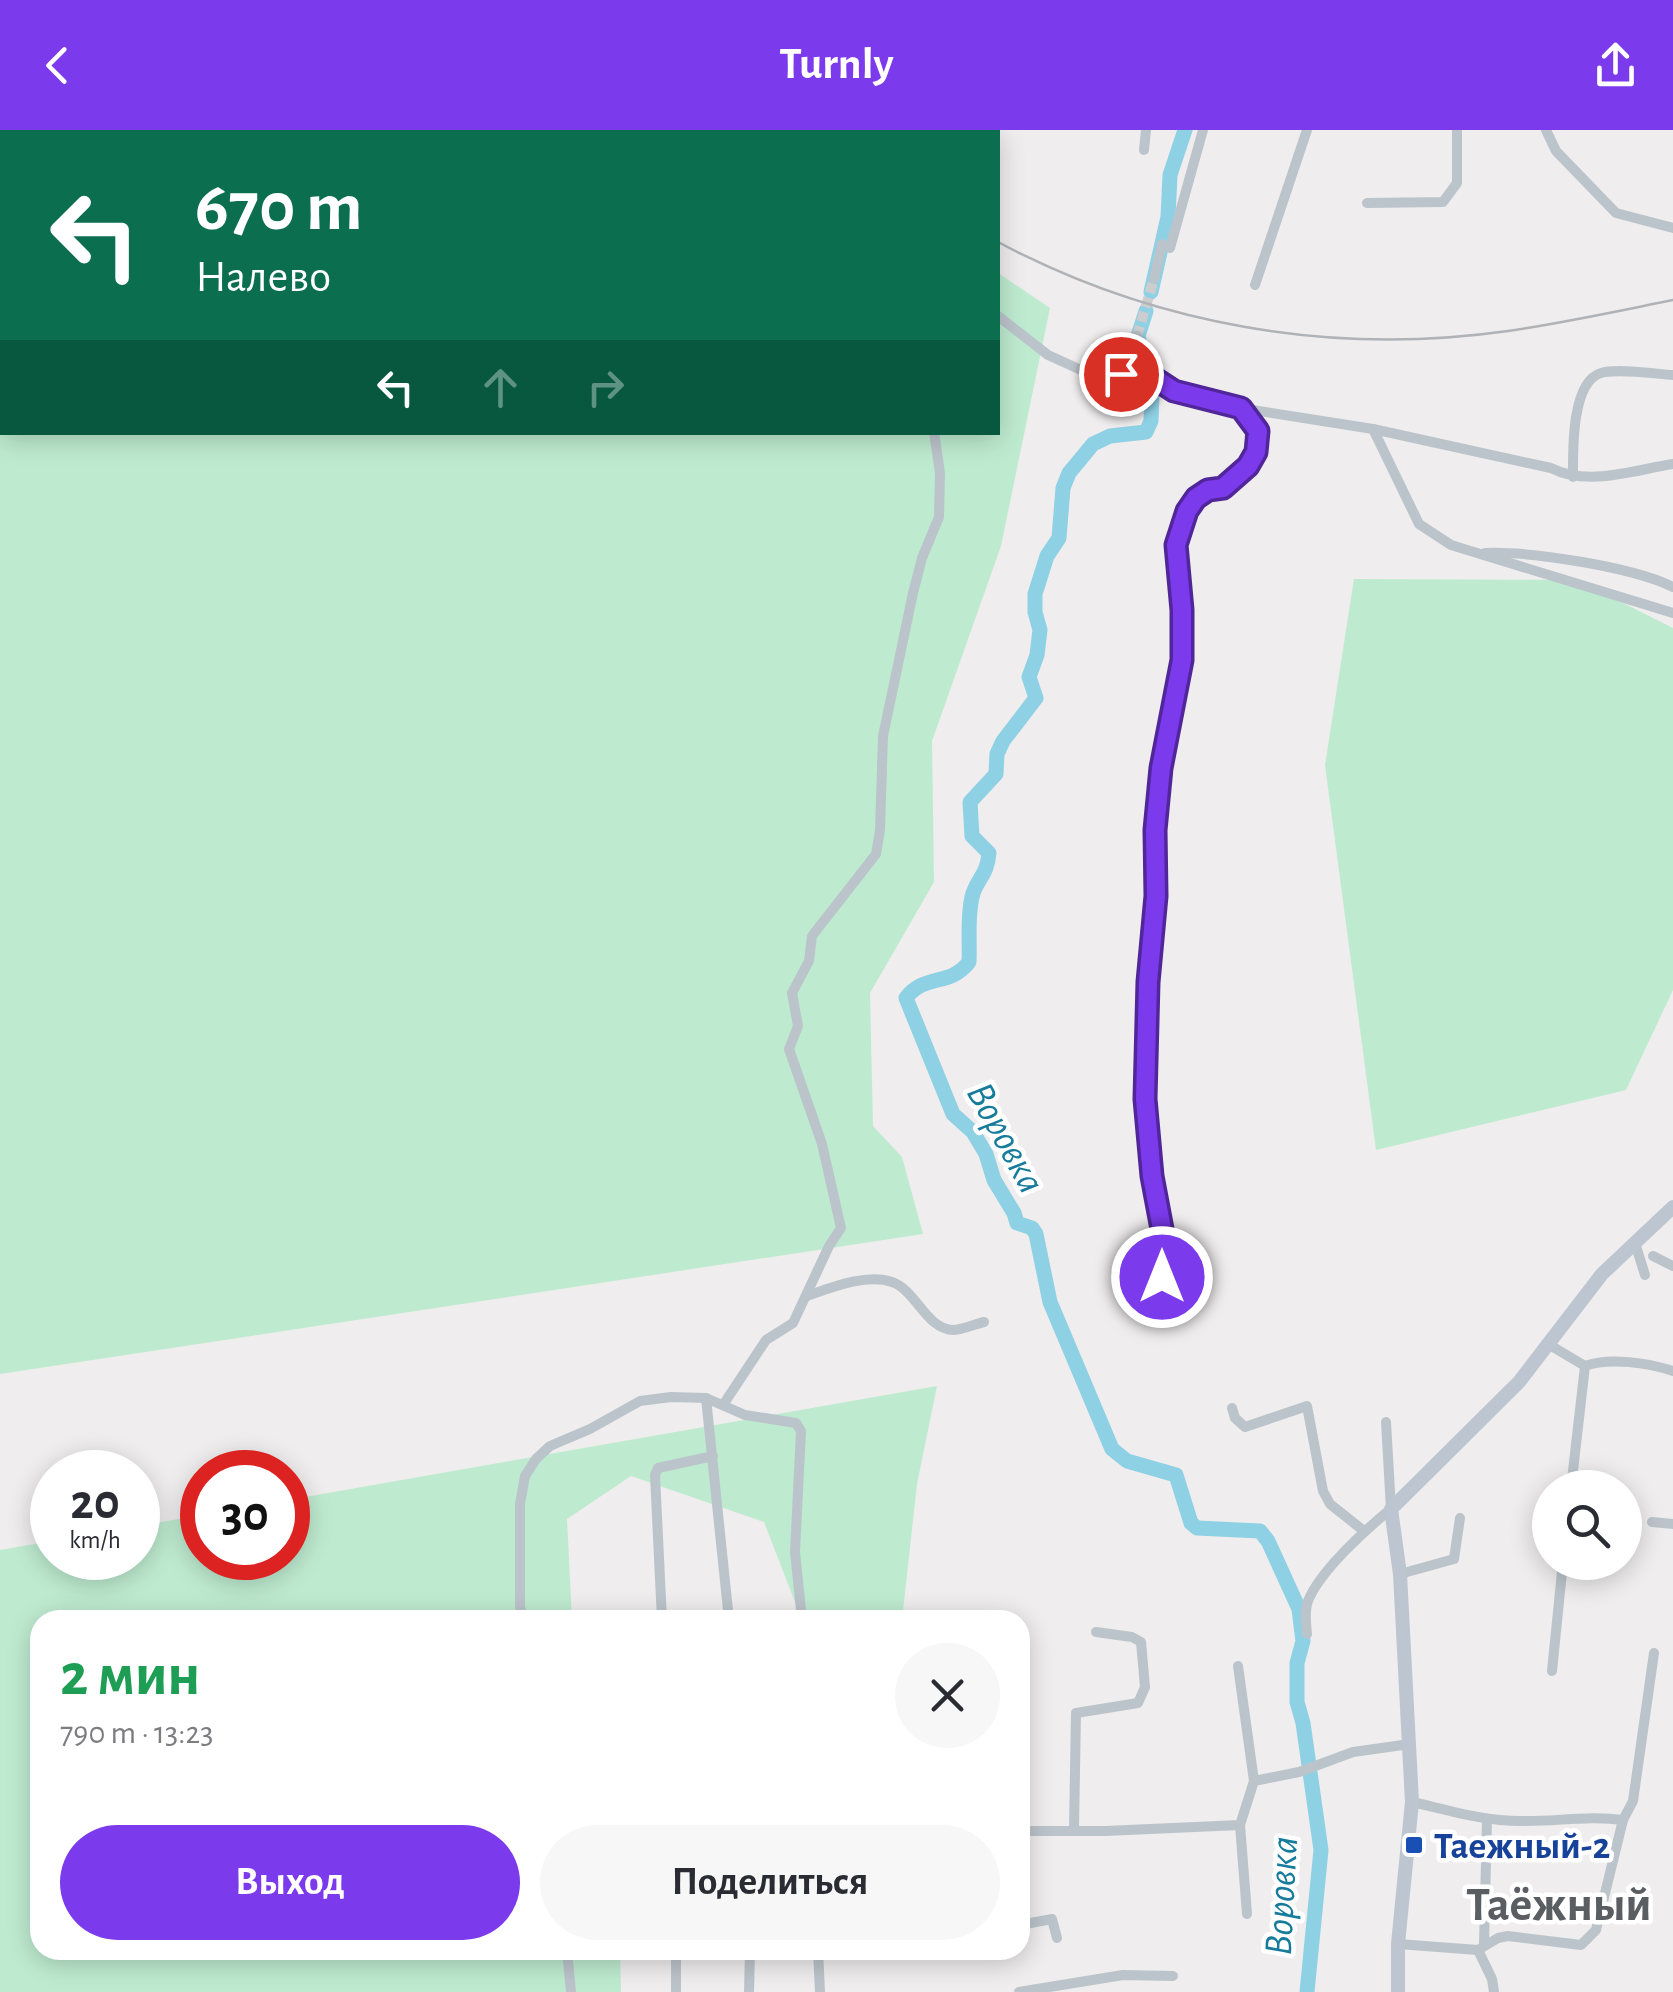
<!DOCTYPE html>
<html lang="ru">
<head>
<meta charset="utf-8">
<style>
	body { margin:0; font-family:"Alegreya Sans",sans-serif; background:#f7f7f7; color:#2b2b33; height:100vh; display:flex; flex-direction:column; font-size:38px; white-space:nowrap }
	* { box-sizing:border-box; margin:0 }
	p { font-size:32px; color:#7c7c81 }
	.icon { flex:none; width:55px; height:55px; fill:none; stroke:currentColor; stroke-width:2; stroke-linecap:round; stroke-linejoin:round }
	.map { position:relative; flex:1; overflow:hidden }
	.panel { position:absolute; left:30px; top:1480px; width:1000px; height:350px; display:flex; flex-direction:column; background:#fff; border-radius:30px; box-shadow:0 5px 25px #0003 }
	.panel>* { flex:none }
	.guide { position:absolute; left:0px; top:0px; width:1000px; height:305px; box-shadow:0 5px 25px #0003; background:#0b6e4f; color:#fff; overflow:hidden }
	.controls { position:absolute; left:1532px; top:1340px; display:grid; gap:20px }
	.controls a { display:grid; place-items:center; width:110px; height:110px; border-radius:50%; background:#fff; box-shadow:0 5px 25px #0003; font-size:50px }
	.speed { position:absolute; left:30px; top:1320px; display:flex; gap:20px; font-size:50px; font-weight:700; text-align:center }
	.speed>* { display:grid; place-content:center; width:130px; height:130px; border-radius:50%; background:#fff; box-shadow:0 5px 25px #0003; line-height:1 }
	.speed small { font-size:25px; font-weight:400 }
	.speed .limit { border:15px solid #d22; background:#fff; color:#111 }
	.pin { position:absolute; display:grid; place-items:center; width:85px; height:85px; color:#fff; margin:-42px; border:5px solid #fff; border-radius:50%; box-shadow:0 2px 10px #0007 }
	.me { position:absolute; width:110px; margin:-55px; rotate:0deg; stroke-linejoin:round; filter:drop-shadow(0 0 8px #0008) }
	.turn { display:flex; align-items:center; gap:35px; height:210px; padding:0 30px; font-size:45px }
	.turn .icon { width:130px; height:130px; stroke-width:2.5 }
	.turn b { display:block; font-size:70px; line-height:85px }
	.lanes { display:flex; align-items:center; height:95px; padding:0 30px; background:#0003; justify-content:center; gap:50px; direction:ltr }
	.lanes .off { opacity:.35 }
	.round { display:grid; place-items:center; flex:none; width:105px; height:105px; border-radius:52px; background:#f7f7f7 }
	.summary { display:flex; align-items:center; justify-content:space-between; height:170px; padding:0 30px }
	h1 { font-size:60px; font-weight:700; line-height:75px; color:#1e9e55 }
	.primary-button { display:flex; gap:20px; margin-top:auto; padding:20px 30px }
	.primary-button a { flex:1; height:115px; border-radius:60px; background:#7c3aed; color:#fff; font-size:40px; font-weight:700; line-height:115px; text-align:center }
	.primary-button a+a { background:#f7f7f7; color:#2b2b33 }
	header { display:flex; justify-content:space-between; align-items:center; height:130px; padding:0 30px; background:#7c3aed; color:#fff; font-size:45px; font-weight:700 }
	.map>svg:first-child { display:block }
</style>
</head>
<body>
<header><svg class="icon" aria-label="back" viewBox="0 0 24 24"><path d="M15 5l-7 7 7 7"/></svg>Turnly<svg class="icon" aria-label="share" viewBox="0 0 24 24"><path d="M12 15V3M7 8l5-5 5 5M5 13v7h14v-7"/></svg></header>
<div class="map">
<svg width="1673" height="1862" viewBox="0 0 1673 1862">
	<rect width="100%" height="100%" fill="#efeded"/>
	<!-- green -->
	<g fill="#beebd0">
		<polygon points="0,0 107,0 2,2 2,302 998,302 998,143 1050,178 1001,416 932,611 934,752 870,863 873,996 902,1027 923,1104 0,1244"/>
		<polygon points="1354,449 1577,450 1673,498 1673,860 1626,960 1376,1020 1325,635"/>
		<polygon points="937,1256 917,1354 902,1490 802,1490 764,1392 631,1346 567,1389 572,1490 40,1490 40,1820 620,1820 621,1862 0,1862 0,1420 52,1411 52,1428 138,1428 138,1396 202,1385 202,1428 288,1428 288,1370"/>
	</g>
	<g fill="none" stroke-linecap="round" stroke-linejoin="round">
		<!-- river -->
		<g stroke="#8ed0e4" stroke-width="15">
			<polyline points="1151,162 1168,87 1170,45 1185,0"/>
			<path d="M1146 181 1138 206 1152 265 1151 291 1146 302 1110 306 1093 314 1069 343 1063 358 1059 408 1047 426 1035 464V482L1040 500 1037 525 1029 547 1036 568 1003 611 997 624 996 644 970 672 972 706 989 723C987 747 976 749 972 767 967 789 970 810 969 832 950 857 925 843 906 868L953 984 973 1002 986 1024 994 1050 1014 1083 1017 1093 1032 1098 1036 1104 1050 1172 1112 1319 1127 1331 1176 1345 1191 1393 1197 1398 1260 1401 1268 1411 1299 1479 1303 1511 1297 1533V1572L1303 1593 1321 1720 1307 1862"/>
		</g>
		<!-- street-tunnel -->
		<polyline stroke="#cdcdcf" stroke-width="10" stroke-dasharray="10 5" stroke-linecap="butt" points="1137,206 1154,149"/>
		<!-- street -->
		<g stroke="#bcc4cb" stroke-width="10">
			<polyline points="786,0 789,2"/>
			<polyline points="894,0 897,2"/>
			<polyline points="932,0 932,2"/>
			<polyline points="1546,0 1556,21 1616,83 1673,98"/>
			<polyline points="527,2 531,0"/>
			<polyline points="1144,20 1146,0"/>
			<polyline points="1367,73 1443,72 1457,53 1457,0"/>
			<polyline points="1170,118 1203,0"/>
			<polyline points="1154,149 1162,114"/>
			<polyline points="1255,155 1307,0"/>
			<path d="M998 186 1048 225 1081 240 1154 248 1174 261 1221 275 1373 299 1551 338C1588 357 1634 340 1673 334"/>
			<polyline points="0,216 2,214"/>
			<polyline points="1128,245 1137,206"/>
			<polyline points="1373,299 1419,394 1451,415 1673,483"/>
			<path d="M1573 347C1573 322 1571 252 1601 243 1616 238 1656 244 1673 245"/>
			<path d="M1485 423C1530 421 1633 437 1673 457"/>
			<polyline points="1635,1113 1645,1145"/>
			<polyline points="1653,1126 1673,1136"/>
			<polyline points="1162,1147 1166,1132 1165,1115 1152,1046 1145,969 1148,852 1155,765 1155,700 1161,637 1182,530 1182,480 1176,415 1187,381 1197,368 1208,360 1223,358 1249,336 1256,322 1258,301 1241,278"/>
			<path d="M807 1166C830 1158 867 1143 892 1152 916 1160 926 1199 953 1200 962 1200 975 1194 984 1192"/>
			<polyline points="1548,1214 1585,1236"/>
			<polyline points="706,1268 729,1490"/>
			<polyline points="723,1275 766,1210 793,1193 829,1116 841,1098 822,1014 789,919 798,896 792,863 809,831 812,806 876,724 880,700 883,606 913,463 922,428 939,387 940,343 934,302"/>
			<polyline points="1232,1278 1235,1288 1245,1297 1307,1276 1323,1361 1330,1374 1364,1401"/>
			<path d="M1571 1358 1585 1236C1610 1227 1648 1233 1673 1241"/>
			<polyline points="1652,1392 1673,1394"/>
			<polyline points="1400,1444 1454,1429 1460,1388"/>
			<polyline points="524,1490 520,1477 520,1374 525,1346 536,1329 550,1316 590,1299 640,1271 671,1267 706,1268 745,1285 796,1293 801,1301 795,1422 802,1490"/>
			<polyline points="662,1490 655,1345 658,1338 713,1326"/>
			<path d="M1307 1504C1306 1493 1304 1481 1308 1471 1320 1441 1365 1400 1391 1379L1386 1292"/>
			<polyline points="1238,1536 1254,1651"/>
			<polyline points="1552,1541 1563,1432"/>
			<path d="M1412 1672C1448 1680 1483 1691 1520 1691 1555 1692 1588 1685 1623 1690L1633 1671 1654 1523"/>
			<polyline points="1240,1695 1247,1784"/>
			<polyline points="1074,1699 1076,1583 1138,1573 1145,1557 1141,1512 1132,1507 1096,1502"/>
			<polyline points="1020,1701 1105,1701 1240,1695 1254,1651 1299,1642 1353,1622 1410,1614"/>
			<polyline points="1020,1795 1052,1789 1057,1808"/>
			<polyline points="1398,1814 1478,1820 1498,1808 1508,1806 1581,1815 1596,1800 1623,1690"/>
			<polyline points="1484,1815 1487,1689"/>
			<polyline points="567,1820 571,1862"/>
			<polyline points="676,1820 676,1862"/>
			<polyline points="818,1820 820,1862"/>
			<polyline points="1478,1820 1492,1849 1494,1862"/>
			<polyline points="749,1862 750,1820"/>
			<polyline points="1019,1862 1123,1845 1173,1846"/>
		</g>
		<!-- secondary -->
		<polyline stroke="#bcc5d0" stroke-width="14" points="1398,1862 1398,1814 1412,1672 1400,1444 1391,1379 1519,1252 1602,1144 1673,1077"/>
		<!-- rail -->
		<g stroke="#afb2b7" stroke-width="2.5">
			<polyline points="839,0 841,2"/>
			<path d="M998 112C1154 195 1332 226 1508 201 1563 193 1618 181 1673 170"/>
		</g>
	</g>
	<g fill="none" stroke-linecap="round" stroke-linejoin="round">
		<defs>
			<polyline id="route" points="1121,244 1154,248 1174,261 1241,278 1258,301 1256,322 1248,336 1223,358 1208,360 1196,368 1187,381 1176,415 1182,480 1182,530 1161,638 1155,700 1156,766 1148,852 1145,969 1152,1046 1165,1115 1166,1132 1162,1147"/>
		</defs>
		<!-- route casing -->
		<use href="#route" stroke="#51269a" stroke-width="25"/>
		<!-- route -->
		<use href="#route" stroke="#7c3aed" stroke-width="18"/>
	</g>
	<!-- markers -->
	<rect fill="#1a4fb4" stroke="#fff" stroke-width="4" x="1404" y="1705" width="20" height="20" rx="5"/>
	<g text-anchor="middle" stroke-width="9" stroke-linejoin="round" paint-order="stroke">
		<!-- transit labels -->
		<g font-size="38" font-weight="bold" fill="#164399" stroke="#fff" text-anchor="start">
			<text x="1434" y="1728">Таежный-2</text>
		</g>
		<!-- water labels -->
		<g font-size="40" font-style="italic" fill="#177b9b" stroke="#fff">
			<text transform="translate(1007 1007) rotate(61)" y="14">Воровка</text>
			<text transform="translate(1280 1766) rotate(-87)" y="14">Воровка</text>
		</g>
		<!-- district labels -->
		<g font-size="48" font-weight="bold" fill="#5a5d61" stroke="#fff">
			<text x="1559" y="1790">Таёжный</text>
		</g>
	</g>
</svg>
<div class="controls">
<a><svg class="icon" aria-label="search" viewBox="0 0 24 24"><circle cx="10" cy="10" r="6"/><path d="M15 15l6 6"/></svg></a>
</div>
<div class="speed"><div>20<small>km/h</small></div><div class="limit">30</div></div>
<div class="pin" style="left:1121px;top:244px;background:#d93025"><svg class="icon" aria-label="arrive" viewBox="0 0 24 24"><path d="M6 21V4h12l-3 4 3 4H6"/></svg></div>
<svg class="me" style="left:1162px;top:1147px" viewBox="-20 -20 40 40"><circle r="17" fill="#7c3aed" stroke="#fff" stroke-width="3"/><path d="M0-11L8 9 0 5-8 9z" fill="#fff"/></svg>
<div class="guide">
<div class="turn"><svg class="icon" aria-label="left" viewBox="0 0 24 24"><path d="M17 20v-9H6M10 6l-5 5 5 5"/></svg><div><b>670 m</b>Налево</div></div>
<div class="lanes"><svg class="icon" aria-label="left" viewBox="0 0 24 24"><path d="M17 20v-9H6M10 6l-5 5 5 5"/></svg><svg class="icon off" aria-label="ahead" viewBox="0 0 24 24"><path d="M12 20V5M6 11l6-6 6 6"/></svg><svg class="icon off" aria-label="right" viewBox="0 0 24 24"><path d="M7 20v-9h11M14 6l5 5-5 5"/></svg></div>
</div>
<section class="panel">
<div class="summary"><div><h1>2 мин</h1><p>790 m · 13:23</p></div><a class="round"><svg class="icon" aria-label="close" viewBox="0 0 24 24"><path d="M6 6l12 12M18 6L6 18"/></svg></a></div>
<div class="primary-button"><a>Выход</a><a>Поделиться</a></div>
</section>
</div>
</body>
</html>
